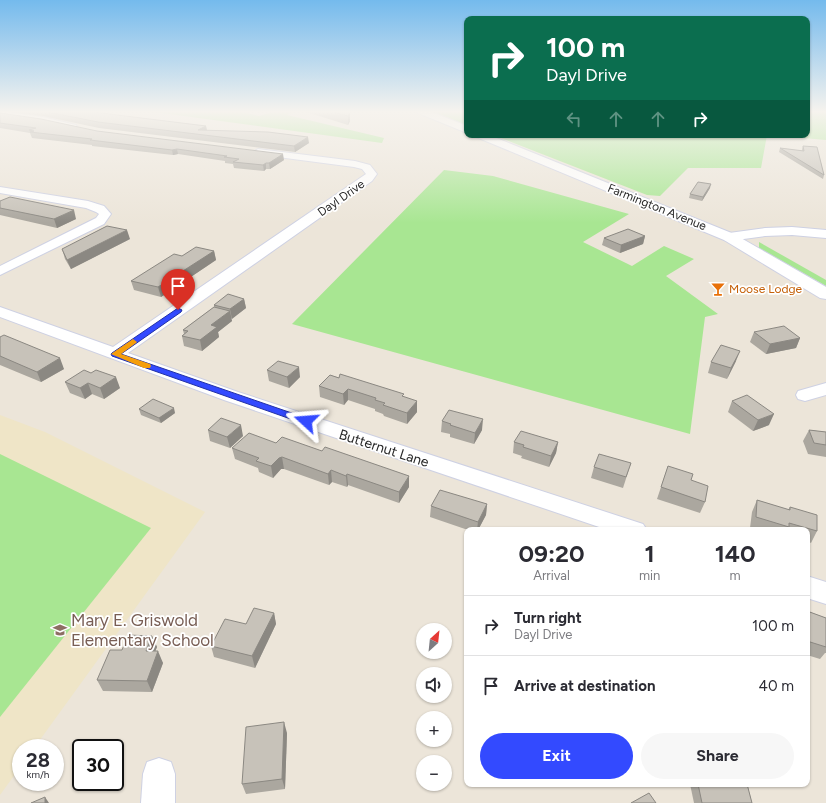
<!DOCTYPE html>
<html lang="en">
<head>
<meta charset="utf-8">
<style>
	body { margin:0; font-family:Figtree,sans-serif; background:#f7f7f7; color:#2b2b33; height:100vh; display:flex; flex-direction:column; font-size:15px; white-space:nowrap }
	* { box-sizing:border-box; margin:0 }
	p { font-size:13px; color:#7c7c81 }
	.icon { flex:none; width:22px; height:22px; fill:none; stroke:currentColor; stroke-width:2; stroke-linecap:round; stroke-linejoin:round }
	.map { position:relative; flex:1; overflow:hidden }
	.sheet { position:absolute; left:464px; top:527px; width:346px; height:260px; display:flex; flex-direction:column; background:#fff; border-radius:8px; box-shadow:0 1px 3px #0004 }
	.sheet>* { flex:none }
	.hud { position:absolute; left:464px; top:16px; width:346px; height:122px; border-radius:8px; box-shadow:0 1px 3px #0004; background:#0b6e4f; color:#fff; overflow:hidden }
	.needle { width:26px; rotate:27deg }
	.buttons { position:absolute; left:416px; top:623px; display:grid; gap:8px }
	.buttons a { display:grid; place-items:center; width:36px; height:36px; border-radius:50%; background:#fff; box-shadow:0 1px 3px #0004; font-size:20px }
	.speed { position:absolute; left:12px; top:739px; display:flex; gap:8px; font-size:20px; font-weight:700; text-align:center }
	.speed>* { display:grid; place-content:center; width:52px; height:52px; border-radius:50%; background:#fff; box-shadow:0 1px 3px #0004; line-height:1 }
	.speed small { font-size:10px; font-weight:400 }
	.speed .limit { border:2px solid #111; border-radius:6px; background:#fff; color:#111 }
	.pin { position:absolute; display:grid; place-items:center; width:34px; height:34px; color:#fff; margin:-41px -17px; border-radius:50% 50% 50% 0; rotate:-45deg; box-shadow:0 0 4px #0007 }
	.pin .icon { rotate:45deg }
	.me { position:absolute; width:44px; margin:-22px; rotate:289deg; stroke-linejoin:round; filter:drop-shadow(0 0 3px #0008) }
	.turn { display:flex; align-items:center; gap:14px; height:84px; padding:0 16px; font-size:18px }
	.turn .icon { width:52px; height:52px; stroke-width:2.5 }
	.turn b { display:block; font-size:28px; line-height:34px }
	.lanes { display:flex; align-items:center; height:38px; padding:0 16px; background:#0003; justify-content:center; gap:20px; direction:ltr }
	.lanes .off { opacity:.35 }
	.eta { display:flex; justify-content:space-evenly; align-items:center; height:68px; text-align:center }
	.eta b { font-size:24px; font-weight:700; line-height:28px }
	.action { display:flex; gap:8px; margin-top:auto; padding:8px 16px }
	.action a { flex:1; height:46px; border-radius:24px; background:#334aff; color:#fff; font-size:16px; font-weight:700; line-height:46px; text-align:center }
	.action a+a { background:#f7f7f7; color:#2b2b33 }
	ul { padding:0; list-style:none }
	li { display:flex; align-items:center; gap:12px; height:60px; padding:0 16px; border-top:1px solid #e1e1e2 }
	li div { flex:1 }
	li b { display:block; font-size:15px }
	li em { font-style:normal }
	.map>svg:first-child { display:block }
</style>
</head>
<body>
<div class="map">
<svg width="826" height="803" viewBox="0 0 826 803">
	<rect width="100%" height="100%" fill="#ece5d9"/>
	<!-- education -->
	<polygon fill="#efe5c7" points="0,415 45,432 205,512 34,748 21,748 21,766 0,795"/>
	<!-- green -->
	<g fill="#a8e692">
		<polygon points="147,111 240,111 259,116 273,112 293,112 287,115 384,138 382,143"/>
		<polygon points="432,111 467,111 467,125 466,125"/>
		<polygon points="807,111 826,111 826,140 769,135 807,135"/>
		<polygon points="493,135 767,135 761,168 688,168 660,196 647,195"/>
		<polygon points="444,170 493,176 629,214 583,242 632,266 664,246 694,259 666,276 718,314 705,317 690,434 292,324"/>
		<polygon points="759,242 826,280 826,286 759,248"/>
		<polygon points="0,454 151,528 0,717"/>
	</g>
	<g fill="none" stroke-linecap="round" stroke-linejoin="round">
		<defs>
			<g id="minor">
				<polygon points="0,111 43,117 76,125 77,127 73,130 43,123 0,116"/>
				<polygon points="258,149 355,161 370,165 377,174 372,181 128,353 238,392 643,524 647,530 608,530 224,400 0,317 0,307 113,347 366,174 362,169 354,167 255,154 253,152"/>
				<polygon points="0,187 88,201 104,206 111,214 104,224 0,275 0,266 96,218 99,214 96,212 86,208 0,193"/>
				<polygon points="792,227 826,230 826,238 792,235 765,236 729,241 724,240 723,237 724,234 729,233 765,228"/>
				<polygon points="826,383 826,395 805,401 798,399 796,395 798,391"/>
				<polygon points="807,576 826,582 826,604 807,598"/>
				<polygon points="159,758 171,762 175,774 175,803 141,803 143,774 147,762"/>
			</g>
			<g id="secondary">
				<polygon points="416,111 429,111 467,126 467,133 418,113"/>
				<polygon points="475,135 489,135 734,234 826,287 826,299 820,298 724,240 476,137"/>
			</g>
		</defs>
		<!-- minor casing -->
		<use href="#minor" stroke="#ced1e3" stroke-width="2"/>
		<!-- secondary casing -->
		<use href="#secondary" stroke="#ced1e3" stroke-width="2"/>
		<!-- minor -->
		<use href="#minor" fill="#fff" fill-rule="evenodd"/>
		<!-- secondary -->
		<use href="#secondary" fill="#fff" fill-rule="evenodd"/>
	</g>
	<!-- wall -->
	<g fill="#aba79f">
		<polygon points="6,111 85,111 206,126 207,130 309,143 295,152 99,128 43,116"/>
		<polygon points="303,111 347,111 350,112 350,121 348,125"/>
		<polygon points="0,113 97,131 284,160 270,169 266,169 264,171 234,168 233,164 225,163 225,161 178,154 173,155 92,146 92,145 32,138 30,133 0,128"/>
		<polygon points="803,146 824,175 823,179 779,152 780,148 802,151 802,149"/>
		<polygon points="710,188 702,201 689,198 690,194"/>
		<polygon points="0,201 76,219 57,228 0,215"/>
		<polygon points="645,236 643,244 620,253 602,245 604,238"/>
		<polygon points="130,239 71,269 65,259 62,249"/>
		<polygon points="214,251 216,260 161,297 134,290 131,281 182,256"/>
		<polygon points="244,299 246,308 231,319 232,321 218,332 219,337 202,351 184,346 182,336 184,334 183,330 214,307 214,305"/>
		<polygon points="754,332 800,338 796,348 766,354 750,342"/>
		<polygon points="0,337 64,369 41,382 0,365"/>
		<polygon points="736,361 727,379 708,373 711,362"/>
		<polygon points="267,370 300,377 289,388 269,381"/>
		<polygon points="91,373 120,388 104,399 92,394 85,399 70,393 65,382"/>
		<polygon points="330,375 404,397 417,412 407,424 384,416 383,414 375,411 375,409 348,400 344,405 320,397 319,386"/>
		<polygon points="732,401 769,425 753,431 728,412"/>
		<polygon points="139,409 175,413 161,423 141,415"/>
		<polygon points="442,421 482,430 474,444 450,437 450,434 441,432"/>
		<polygon points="208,430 243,436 230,448 210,441"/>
		<polygon points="809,430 826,432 826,457 808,454 803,441"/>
		<polygon points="514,442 558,442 556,453 549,467 521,458 522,456 513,453"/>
		<polygon points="276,443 409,487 399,503 348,485 347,487 332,482 329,485 284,469 281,469 273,478 259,472 258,468 235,459 232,448"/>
		<polygon points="631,463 623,488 591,478 594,467"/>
		<polygon points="668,466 705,502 700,513 657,499"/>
		<polygon points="757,500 788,510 790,507 817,531 811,543 807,541 807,530 757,530 750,528 752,512"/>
		<polygon points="487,504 486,515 478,530 468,530 430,517 431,506"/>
		<polygon points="807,611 826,618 826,653 825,653 820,659 807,655"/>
		<polygon points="274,613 276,624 255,668 214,657 211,646 246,624"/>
		<polygon points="152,636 157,647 155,651 163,663 152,692 103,691 97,680 122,650"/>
		<polygon points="287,733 285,789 246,794 242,784"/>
		<polygon points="690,784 747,784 752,803 694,803"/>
	</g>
	<!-- shaded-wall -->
	<g fill="#8b8882">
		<polygon points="350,112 350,121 348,125 348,116"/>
		<polygon points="206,126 207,132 199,135 198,130"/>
		<polygon points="308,137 309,143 295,152 294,146"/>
		<polygon points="177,149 178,154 173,155 172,150"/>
		<polygon points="283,154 284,160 270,169 269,163"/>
		<polygon points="266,163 266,169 264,171 263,165"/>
		<polygon points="711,184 710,188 702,201 703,197"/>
		<polygon points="74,210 76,219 57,228 54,219"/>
		<polygon points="127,230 130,239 71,269 67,260"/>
		<polygon points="645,236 643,244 620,253 621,245"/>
		<polygon points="214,251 216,260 161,297 158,287"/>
		<polygon points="244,299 246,308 232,319 230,309"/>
		<polygon points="230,311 232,321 218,332 219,337 202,351 200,340 211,325"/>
		<polygon points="800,338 796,348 766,354 770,344"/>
		<polygon points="740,351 736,361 727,379 731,368"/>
		<polygon points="60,358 64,369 41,382 37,372"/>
		<polygon points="299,367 300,377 289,388 287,377"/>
		<polygon points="116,377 120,388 104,399 100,388"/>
		<polygon points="88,383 92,394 85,399 80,388"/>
		<polygon points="348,389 348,400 344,405 343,394"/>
		<polygon points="417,401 417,412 407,424 407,413"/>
		<polygon points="174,408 175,413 161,423 159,418"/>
		<polygon points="774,414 769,425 753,431 758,420"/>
		<polygon points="483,419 482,430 474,444 475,433"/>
		<polygon points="241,425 243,436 230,448 227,437"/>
		<polygon points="558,442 556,453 549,467 551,456"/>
		<polygon points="282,457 284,469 281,469 273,478 271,466 279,458"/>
		<polygon points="331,470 332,482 329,485 328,474"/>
		<polygon points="347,474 348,485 347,487 346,476"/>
		<polygon points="409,476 409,487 399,503 399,492"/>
		<polygon points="487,504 486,515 478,530 477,530 478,522"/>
		<polygon points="274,613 276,624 255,668 252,656"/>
		<polygon points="152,636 157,647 151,662 146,651"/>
		<polygon points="158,651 163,663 152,692 147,681"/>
		<polygon points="284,722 287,733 285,789 282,779"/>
		<polygon points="45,797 49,803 45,803"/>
	</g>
	<!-- building -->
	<g fill="#c7c2b9" stroke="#8b8882">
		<polygon points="43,111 85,111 206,126 198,130 268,132 308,137 294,146 98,122"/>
		<polygon points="331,111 347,111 350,112 348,116"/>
		<polygon points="0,113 41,119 97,131 283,154 269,163 266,163 263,165 233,162 239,159 224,157 227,156 177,149 172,150 90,140 92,139 30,132 34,131 29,130 36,128 0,123"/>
		<polygon points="803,146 817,147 824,175 780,148 804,151"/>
		<polygon points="698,182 711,184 703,197 690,194"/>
		<polygon points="10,197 74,210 54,219 0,208 0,201"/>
		<polygon points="107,226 127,230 67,260 62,249"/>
		<polygon points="628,229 645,236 621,245 604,238"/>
		<polygon points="196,247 214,251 158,287 131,281 174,254 182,256"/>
		<polygon points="228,294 244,299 230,309 214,305"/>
		<polygon points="214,307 230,311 211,325 217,327 200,340 182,336 188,331 183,330"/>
		<polygon points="784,326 800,338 770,344 754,332"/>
		<polygon points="4,335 60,358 37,372 0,356 0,337"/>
		<polygon points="721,345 740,351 731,368 711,362"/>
		<polygon points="278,361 299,367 287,377 267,370"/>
		<polygon points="84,370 91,373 96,370 116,377 100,388 88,383 80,388 65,382"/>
		<polygon points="340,374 404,394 402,396 417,401 407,413 383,405 385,403 375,400 376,398 348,389 343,394 319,386 330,375 339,378"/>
		<polygon points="747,395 774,414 758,420 732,401"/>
		<polygon points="153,399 174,408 159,418 139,409"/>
		<polygon points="449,410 483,419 475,433 450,425 451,424 442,421"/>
		<polygon points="221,418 241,425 227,437 208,430"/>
		<polygon points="809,430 826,432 826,445 814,443"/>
		<polygon points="521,431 558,442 551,456 523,447 524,445 514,442"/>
		<polygon points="249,433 276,443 282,437 322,451 325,447 409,476 399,492 347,474 346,476 331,470 328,474 282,457 279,458 271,466 256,461 259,458 232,448"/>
		<polygon points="599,454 631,463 626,477 594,467"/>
		<polygon points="668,466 693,474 691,480 708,486 705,502 661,487"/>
		<polygon points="440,490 487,504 478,522 431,506"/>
		<polygon points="757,500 790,510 790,507 817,515 817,531 789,523 789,527 756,517"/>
		<polygon points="254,608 274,613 252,656 211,646 225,619 246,624"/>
		<polygon points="807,611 826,618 826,647 807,641"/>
		<polygon points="128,635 152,636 146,651 158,651 147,681 97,680 110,650 122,650"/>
		<polygon points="284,722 282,779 242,784 246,727"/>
		<polygon points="698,784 747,784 752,803 702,803"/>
		<polygon points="649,793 656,803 631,803"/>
		<polygon points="45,797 45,803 31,803"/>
	</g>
	<!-- sky -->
	<linearGradient id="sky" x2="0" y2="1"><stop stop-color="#74baed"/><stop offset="0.5" stop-color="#f6f3ee"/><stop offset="1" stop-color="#f6f3ee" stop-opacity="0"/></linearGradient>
	<rect width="826" height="223" fill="url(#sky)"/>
	<!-- route -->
	<polygon fill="#334aff" stroke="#2130a6" points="178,308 182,310 181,312 121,354 309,419 310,421 309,423 302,423 112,356 111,354 112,353"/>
	<!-- slow -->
	<polygon fill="#f59e0b" points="133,339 137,342 136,343 121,354 150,364 151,366 150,368 144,368 111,354"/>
	<!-- icons -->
	<defs>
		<symbol id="bar-bare" viewBox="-9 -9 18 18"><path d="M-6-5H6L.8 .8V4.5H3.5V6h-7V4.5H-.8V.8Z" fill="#e8710a" stroke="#fff" stroke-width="2.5" paint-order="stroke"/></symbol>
		<symbol id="school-bare" viewBox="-9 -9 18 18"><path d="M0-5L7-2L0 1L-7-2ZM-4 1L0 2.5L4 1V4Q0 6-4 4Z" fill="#8d6e63" stroke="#fff" stroke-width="2.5" paint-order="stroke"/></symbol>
	</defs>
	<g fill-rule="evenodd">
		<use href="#bar-bare" x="708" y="279" width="20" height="20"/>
		<use href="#school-bare" x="50" y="620" width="20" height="20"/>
	</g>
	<g text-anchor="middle" stroke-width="3.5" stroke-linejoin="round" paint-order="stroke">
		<!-- far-street labels -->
		<g font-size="12" fill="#282828" stroke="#fff">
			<text transform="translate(341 198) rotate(-35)" y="4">Dayl Drive</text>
			<text transform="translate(657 207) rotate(22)" y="4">Farmington Avenue</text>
		</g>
		<!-- far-food labels -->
		<g font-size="12" fill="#c56008" stroke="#fff" text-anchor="start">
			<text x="729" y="293">Moose Lodge</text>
		</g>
		<!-- street labels -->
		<g font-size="14" fill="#282828" stroke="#fff">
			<text transform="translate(384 448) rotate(18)" y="5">Butternut Lane</text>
		</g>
		<!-- near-education labels -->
		<g font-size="17" fill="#785e54" stroke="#fff" text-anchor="start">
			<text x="71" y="626">Mary E. Griswold<tspan x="71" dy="20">Elementary School</tspan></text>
		</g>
	</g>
</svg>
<div class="buttons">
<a><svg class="needle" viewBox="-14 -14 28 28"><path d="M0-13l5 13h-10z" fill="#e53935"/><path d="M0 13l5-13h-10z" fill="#7c7c81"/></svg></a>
<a><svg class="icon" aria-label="sound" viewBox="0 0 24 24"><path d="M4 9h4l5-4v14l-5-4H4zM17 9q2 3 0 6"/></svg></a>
<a>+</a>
<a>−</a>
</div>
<div class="speed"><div>28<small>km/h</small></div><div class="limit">30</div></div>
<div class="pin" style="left:178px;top:310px;background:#d93025"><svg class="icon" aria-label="arrive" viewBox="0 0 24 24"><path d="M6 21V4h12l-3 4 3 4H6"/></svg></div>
<svg class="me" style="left:306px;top:421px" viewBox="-20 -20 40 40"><path d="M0-17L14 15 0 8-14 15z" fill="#334aff" stroke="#fff" stroke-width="4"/></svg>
<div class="hud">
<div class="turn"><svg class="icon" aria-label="right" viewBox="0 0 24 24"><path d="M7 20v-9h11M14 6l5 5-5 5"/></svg><div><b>100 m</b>Dayl Drive</div></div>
<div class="lanes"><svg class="icon off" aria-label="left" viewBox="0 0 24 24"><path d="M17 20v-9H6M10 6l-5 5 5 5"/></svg><svg class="icon off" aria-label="ahead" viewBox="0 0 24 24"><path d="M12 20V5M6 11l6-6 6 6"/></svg><svg class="icon off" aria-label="ahead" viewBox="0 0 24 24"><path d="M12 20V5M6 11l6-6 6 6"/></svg><svg class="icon" aria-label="right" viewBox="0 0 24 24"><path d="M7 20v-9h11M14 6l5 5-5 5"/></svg></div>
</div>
<section class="sheet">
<div class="eta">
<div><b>09:20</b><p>Arrival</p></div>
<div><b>1</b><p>min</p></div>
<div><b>140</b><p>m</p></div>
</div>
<ul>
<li><svg class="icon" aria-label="right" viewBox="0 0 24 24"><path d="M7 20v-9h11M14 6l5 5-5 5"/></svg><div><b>Turn right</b><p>Dayl Drive</p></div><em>100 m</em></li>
<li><svg class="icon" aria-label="arrive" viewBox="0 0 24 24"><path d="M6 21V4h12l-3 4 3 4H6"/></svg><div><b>Arrive at destination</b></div><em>40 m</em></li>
</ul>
<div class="action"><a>Exit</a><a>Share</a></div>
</section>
</div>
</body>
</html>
